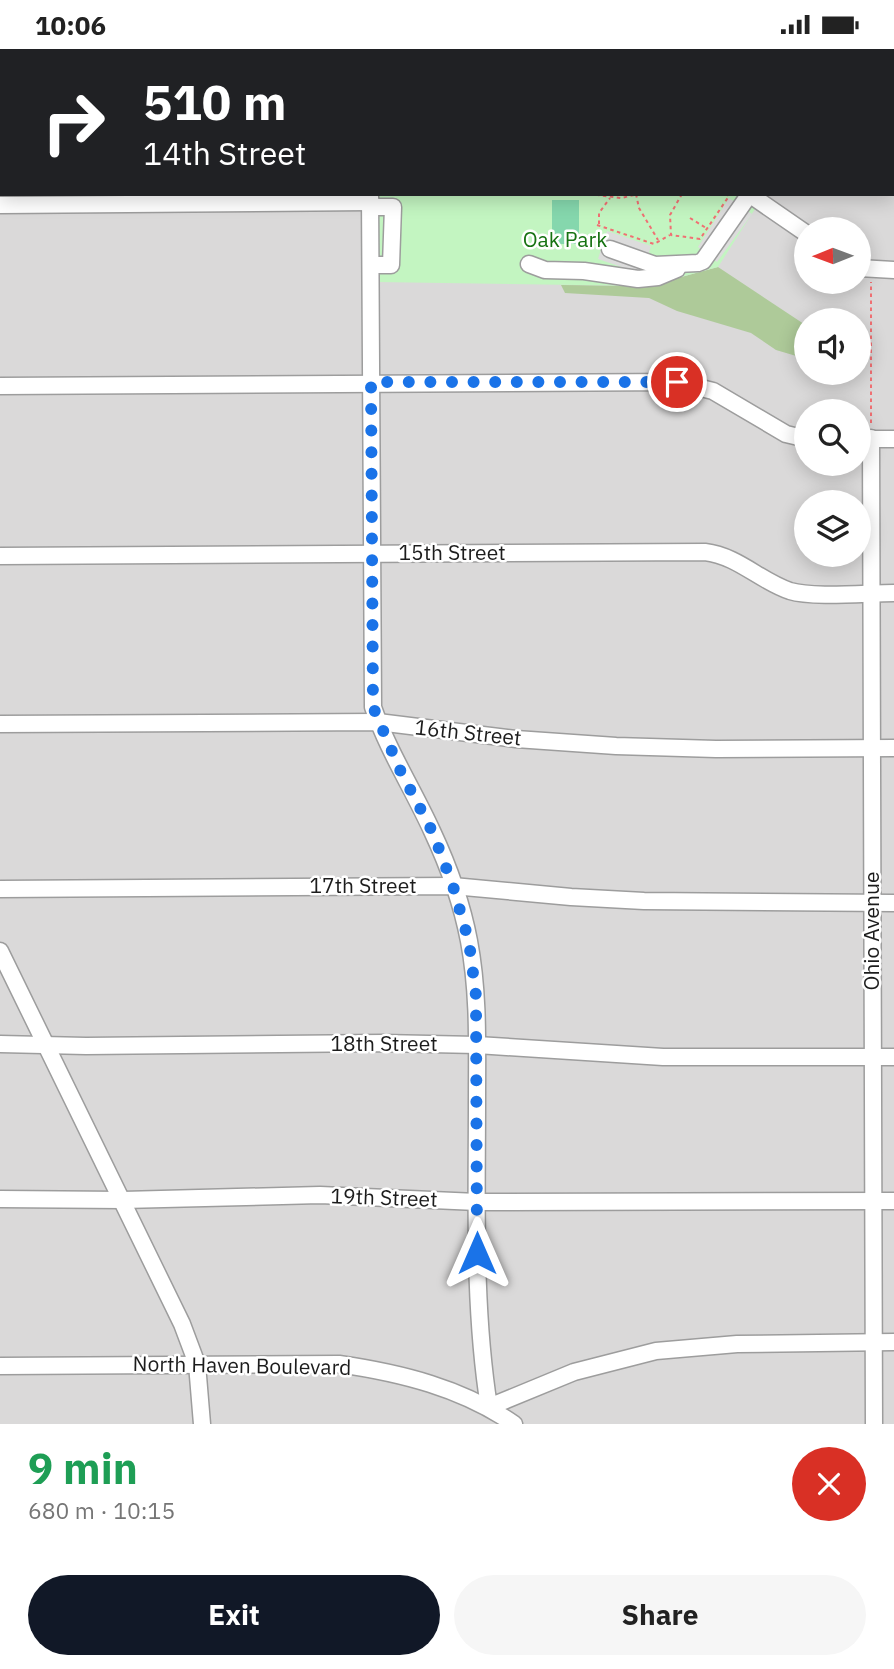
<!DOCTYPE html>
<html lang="en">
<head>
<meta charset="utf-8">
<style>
	body { margin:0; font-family:"IBM Plex Sans",sans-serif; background:#f6f6f6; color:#222; height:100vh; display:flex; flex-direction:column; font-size:26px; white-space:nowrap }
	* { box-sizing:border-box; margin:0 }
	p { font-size:23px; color:#767676 }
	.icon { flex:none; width:38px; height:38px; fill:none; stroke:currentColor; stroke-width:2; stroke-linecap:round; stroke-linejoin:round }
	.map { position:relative; height:1375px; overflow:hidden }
	.sheet { display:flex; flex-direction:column; background:#fff; flex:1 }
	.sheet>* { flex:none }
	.top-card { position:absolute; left:0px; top:0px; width:894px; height:147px; box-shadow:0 4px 18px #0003; background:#202124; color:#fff; overflow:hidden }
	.needle { width:46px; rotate:269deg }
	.buttons { position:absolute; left:794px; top:168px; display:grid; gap:14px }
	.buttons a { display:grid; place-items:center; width:77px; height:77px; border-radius:50%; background:#fff; box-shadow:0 4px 18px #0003; font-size:35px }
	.pin { position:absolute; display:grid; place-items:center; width:60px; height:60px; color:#fff; margin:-30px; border:4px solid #fff; border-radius:50%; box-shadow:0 2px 7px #0007 }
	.me { position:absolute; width:77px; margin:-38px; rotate:0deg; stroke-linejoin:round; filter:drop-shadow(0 0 5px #0008) }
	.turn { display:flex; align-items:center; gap:24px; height:147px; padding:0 28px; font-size:32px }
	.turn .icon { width:91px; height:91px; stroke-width:2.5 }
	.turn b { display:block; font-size:49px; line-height:60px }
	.round { display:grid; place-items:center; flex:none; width:74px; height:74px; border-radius:37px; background:#f6f6f6 }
	.summary { display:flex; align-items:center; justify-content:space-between; height:119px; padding:0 28px }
	h1 { font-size:42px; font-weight:800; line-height:52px; color:#1e9e55 }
	.primary-button { display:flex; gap:14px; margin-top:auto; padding:14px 28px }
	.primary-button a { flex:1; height:80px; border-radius:42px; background:#111827; color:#fff; font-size:28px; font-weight:800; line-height:80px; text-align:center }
	.primary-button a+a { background:#f6f6f6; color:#222 }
	.status { display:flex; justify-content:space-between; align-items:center; height:49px; padding:0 35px; background:#fff; direction:ltr }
	.status svg { height:19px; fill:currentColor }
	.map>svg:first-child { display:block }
</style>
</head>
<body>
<div class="status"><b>10:06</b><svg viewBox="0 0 49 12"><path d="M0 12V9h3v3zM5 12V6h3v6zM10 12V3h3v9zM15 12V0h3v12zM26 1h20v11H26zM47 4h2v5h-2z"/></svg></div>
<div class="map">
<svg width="894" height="1375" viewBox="0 0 894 1375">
	<rect width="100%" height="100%" fill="#ede8e2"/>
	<!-- residential -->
	<path fill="#dad9d9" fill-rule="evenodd" d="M0 0H894V1375H0ZM2 2H892V145H2ZM807 180H859V233H807ZM807 271H859V324H807ZM807 362H859V415H807ZM807 453H859V506H807Z"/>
	<!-- forest -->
	<polygon fill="#aeca99" points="718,218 807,277 807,317 803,309 776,301 751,284 677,262 649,249 565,244 561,236 648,237"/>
	<!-- park -->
	<polygon fill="#c3f5c1" points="376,145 734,145 755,160 718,218 648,237 376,233"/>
	<!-- pitch -->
	<rect fill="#85d7ad" x="552" y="151" width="27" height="44"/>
	<!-- parking -->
	<g fill="#dcdcdc">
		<polygon points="729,149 752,165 717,213 698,198"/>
		<polygon points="607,182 651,197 642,225 598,210"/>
	</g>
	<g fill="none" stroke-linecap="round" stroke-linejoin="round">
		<defs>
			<g id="minor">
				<polyline points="370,0 370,2"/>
				<polyline points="657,0 657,2"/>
				<polyline points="0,23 2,23"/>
				<polyline points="892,56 894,56"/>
				<path d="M370 145 373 658C388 702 413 740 432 782 448 816 462 855 469 892 479 945 477 998 477 1051 477 1153 473 1256 489 1358L574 1323 656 1302 737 1295 894 1293"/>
				<polyline points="749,145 807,185"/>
				<polyline points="0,156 371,153"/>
				<polyline points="370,158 393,158 391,216 371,216"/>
				<polyline points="610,200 655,216 698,214 703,212 749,146"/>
				<polyline points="529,215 545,221 584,222 638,230 658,228 677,220"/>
				<polyline points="859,219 894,221"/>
				<polyline points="0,337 677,333 713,342 786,385 807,390"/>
				<polyline points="871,389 874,1375"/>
				<polyline points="859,390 894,390"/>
				<path d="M0 507 705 503C738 507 760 532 790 542 813 549 867 544 894 544"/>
				<polyline points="0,675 378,673 516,690 616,697 716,700 894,699"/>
				<polyline points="0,840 453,837 571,848 644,852 894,854"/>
				<polyline points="0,902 182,1275 197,1315 202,1375"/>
				<polyline points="0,995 86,997 382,994 477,996 663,1008 894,1008"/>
				<polyline points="0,1150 123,1151 320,1146 477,1153 894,1152"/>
				<path d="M0 1317 339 1315C401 1324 462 1339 514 1375"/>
			</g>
		</defs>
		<!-- minor casing -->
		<use href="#minor" stroke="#9d9d9d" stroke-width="19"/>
		<!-- path -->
		<g stroke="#f07073" stroke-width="2" stroke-dasharray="3.5 3.5" stroke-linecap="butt">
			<polyline points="589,145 621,149 639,145"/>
			<polyline points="636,145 639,159 658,191"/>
			<polyline points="682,145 670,166 671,186 700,190 729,147 726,145"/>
			<polyline points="690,169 706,179"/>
			<polyline points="599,175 599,164 610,149"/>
			<polyline points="597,176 654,195 670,186"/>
			<polyline points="871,374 871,233"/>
		</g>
		<!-- minor -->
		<use href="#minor" stroke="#fff" stroke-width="16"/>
	</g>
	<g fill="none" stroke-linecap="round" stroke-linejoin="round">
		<!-- route -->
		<polyline stroke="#1a73e8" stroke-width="12" stroke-dasharray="0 21.6" points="477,1204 476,947 469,893 453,837 433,784 400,721 373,658 371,333 677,333"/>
	</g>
	<g text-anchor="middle" stroke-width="5" stroke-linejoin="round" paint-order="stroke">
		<!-- park labels -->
		<g font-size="21" fill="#167212" stroke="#fff">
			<text x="565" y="198">Oak Park</text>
		</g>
		<!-- street labels -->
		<g font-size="21" fill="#1c1c1c" stroke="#fff">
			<text x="452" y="511">15th Street</text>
			<text transform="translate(468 684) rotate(6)" y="7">16th Street</text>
			<text x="363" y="844">17th Street</text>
			<text transform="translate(872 882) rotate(-90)" y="7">Ohio Avenue</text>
			<text x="384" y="1002">18th Street</text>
			<text transform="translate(384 1149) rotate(2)" y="7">19th Street</text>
			<text transform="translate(242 1317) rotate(1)" y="7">North Haven Boulevard</text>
		</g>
	</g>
</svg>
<div class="buttons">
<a><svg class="needle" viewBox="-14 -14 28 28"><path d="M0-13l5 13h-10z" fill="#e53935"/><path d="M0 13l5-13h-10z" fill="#767676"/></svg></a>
<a><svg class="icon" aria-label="sound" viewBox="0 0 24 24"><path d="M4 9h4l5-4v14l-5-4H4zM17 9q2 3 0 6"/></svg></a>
<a><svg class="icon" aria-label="search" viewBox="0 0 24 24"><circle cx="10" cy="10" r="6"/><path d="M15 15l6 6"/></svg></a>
<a><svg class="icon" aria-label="layers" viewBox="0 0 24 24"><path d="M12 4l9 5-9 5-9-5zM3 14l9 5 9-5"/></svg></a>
</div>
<div class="pin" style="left:677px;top:333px;background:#d93025"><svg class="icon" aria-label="arrive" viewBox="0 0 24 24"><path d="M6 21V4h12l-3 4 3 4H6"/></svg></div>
<svg class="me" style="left:477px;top:1204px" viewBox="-20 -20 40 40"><path d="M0-17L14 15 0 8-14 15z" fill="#1a73e8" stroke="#fff" stroke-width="4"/></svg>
<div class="top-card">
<div class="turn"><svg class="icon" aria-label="right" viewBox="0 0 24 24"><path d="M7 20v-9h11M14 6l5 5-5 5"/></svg><div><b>510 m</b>14th Street</div></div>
</div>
</div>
<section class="sheet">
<div class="summary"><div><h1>9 min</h1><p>680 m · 10:15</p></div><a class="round" style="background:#d93025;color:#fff"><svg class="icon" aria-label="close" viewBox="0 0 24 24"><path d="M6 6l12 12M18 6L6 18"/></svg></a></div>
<div class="primary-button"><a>Exit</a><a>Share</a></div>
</section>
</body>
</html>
